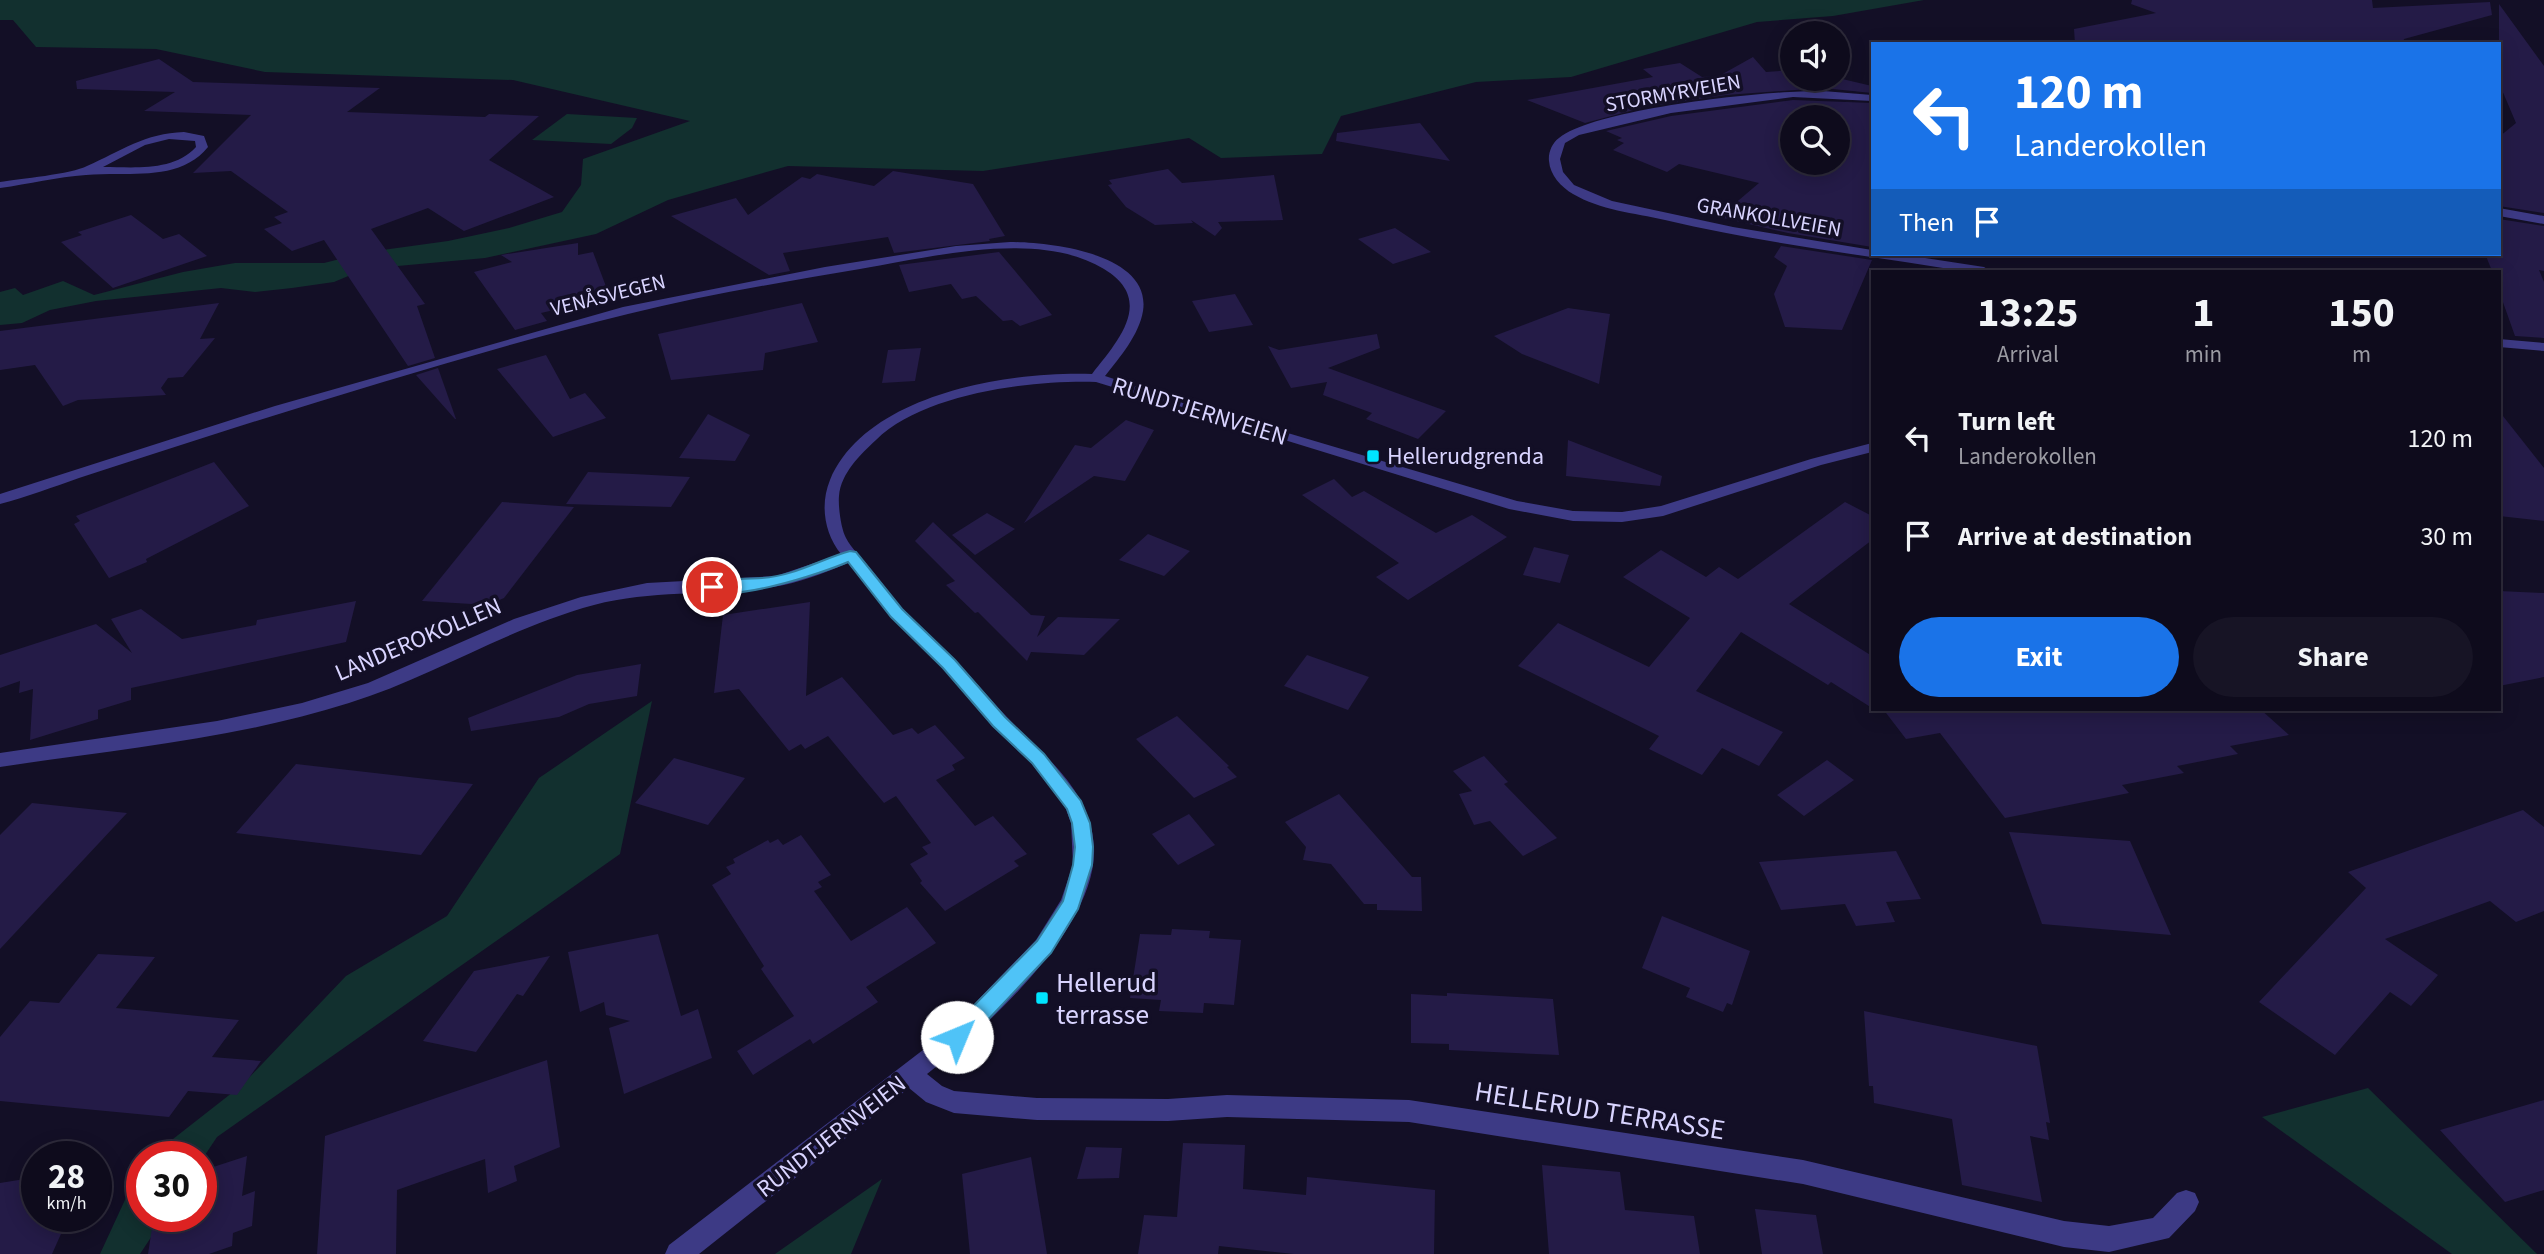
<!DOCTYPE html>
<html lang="en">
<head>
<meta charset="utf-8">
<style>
	body { margin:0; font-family:"Source Sans 3",sans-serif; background:#171425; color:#f1f3f6; height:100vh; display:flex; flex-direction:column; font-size:26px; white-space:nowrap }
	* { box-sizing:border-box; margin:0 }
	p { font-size:23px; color:#9b9ba3 }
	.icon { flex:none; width:38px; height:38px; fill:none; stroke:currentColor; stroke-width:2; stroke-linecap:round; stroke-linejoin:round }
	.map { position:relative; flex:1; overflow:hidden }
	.details { position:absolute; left:1871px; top:270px; width:630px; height:441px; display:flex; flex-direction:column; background:#0e0b1c; border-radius:0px; box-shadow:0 4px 18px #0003,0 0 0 2px #2e2b3b }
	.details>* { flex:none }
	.hud { position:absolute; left:1871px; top:42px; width:630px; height:214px; border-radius:0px; box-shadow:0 4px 18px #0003,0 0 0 2px #2e2b3b; background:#1a73e8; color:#fff; overflow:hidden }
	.controls { position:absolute; left:1780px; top:21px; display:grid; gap:14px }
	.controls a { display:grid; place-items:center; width:70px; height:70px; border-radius:50%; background:#0e0b1c; box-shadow:0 4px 18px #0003,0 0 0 2px #2e2b3b; font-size:35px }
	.speed { position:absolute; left:21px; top:1141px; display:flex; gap:14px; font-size:35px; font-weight:700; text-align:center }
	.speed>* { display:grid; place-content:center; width:91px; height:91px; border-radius:50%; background:#0e0b1c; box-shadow:0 4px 18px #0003,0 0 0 2px #2e2b3b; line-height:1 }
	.speed small { font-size:18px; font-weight:400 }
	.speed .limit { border:10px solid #d22; background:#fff; color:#111 }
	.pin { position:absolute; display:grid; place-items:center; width:60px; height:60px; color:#fff; margin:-30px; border:4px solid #fff; border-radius:50%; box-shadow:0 2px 7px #0007 }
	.me { position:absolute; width:77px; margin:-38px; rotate:45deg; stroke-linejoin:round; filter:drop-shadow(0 0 5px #0008) }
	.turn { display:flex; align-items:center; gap:24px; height:147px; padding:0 28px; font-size:32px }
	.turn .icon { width:91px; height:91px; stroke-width:2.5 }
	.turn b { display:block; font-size:49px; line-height:60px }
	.then { display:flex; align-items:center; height:66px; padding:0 28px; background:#0003; gap:14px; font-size:26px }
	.eta { display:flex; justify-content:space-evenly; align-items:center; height:119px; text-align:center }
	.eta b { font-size:42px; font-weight:700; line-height:49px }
	.button { display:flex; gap:14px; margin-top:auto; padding:14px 28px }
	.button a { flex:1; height:80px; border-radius:42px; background:#1a73e8; color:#fff; font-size:28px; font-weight:700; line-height:80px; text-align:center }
	.button a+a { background:#171425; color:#f1f3f6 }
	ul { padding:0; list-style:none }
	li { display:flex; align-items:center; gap:21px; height:98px; padding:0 28px }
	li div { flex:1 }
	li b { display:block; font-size:26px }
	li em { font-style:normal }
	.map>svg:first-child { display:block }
</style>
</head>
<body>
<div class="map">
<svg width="2544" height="1254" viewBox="0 0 2544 1254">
	<rect width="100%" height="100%" fill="#130f26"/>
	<!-- green -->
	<g fill="#12302f">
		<polygon points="0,0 1924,0 1833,16 1757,22 1571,77 1476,82 1341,116 1322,154 1221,158 1189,138 983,171 788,166 668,200 596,234 485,258 365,269 334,282 292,288 255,292 221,288 96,301 50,310 22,323 0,325 0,292 15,288 23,295 63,281 94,295 183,272 235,263 324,263 368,252 448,241 509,228 562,212 581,185 583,159 690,121 513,80 265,72 156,49 36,47 13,20 0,20"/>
		<polygon points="567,114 637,118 632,128 611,144 532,140"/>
		<polygon points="652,701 620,854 217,1137 201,1161 201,1157 150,1157 242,1085 346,976 447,916 539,778"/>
		<polygon points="2368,1088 2537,1254 2452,1254 2262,1117"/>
		<polygon points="142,1163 142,1216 165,1216 140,1254 100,1254"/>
		<polygon points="882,1179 851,1254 775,1254"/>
	</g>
	<!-- building -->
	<g fill="#241b47" fill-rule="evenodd">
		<polygon points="2132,0 2372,0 2373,8 2490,2 2492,15 2404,39 2403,44 2075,44 2074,29 2156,13 2131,4"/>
		<polygon points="2499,4 2544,66 2544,213 2499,206 2499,137 2516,123 2499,83"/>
		<polygon points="1753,57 1766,72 1792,70 1792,79 1838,78 1872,86 1872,93 1823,88 1726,95 1645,107 1585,123 1527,100 1653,77 1643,69 1680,63 1702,77 1719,76"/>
		<polygon points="159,59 193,82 380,88 347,112 485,117 489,114 539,116 489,160 554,197 464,231 428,208 371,229 425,304 417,306 435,358 408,366 324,240 292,251 264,229 282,223 274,217 288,212 231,171 193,173 251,115 144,111 175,92 77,89 76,81"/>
		<path d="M1793 100 1872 103V247L1788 233 1719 217 1759 183 1679 164 1667 172 1613 150 1624 143 1617 140 1622 138 1606 131 1671 116ZM1792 117H1838V163H1792Z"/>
		<polygon points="1420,123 1450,161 1336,141 1337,133"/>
		<polygon points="1168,169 1182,183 1274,175 1283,220 1218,222 1222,228 1215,236 1191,220 1193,223 1155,225 1126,207 1108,185 1112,184 1109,180"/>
		<polygon points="893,171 973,184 1005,236 989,239 990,241 894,253 888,237 783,253 790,271 769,275 671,216 736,198 748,215 802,177 810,179 817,174 874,186"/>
		<polygon points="131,215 163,239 179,234 207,256 113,288 61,242 82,235 78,232"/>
		<polygon points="2499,219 2544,226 2544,271 2539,270 2544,282 2544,338 2515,336 2499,291 2499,271 2492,271 2486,256 2499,258"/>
		<polygon points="1395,228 1431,252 1393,264 1358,239"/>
		<polygon points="578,243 578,255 593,252 610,297 541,313 547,321 515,330 474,272 512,262 501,255"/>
		<polygon points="1781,246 1872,260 1842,330 1785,327 1774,294 1787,266 1774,257"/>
		<polygon points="999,252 1052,315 1020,326 1012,320 1003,321 976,296 962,299 951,284 909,292 899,265"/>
		<polygon points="1235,294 1253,325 1209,332 1192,301"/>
		<polygon points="219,303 200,339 215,338 183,377 168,378 161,388 166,395 78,400 63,406 35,365 0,370 0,331"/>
		<polygon points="802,303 818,342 765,353 763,370 671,380 658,334"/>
		<polygon points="1568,308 1610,314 1599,384 1522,354 1494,336"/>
		<polygon points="1377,334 1380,348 1328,368 1446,411 1418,439 1366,419 1372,413 1323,395 1327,382 1291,388 1268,346 1279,350"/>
		<polygon points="921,348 915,381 882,383 888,350"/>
		<polygon points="546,355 570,399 585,393 606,418 553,437 497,369"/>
		<polygon points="438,368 456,419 455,419 416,375"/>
		<polygon points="2499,411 2544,468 2544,521 2499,516"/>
		<polygon points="708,414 750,435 735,461 679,458"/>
		<polygon points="1126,420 1154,430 1125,481 1094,476 1024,523 1075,445 1091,448"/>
		<polygon points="1568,440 1662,476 1660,486 1566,476"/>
		<polygon points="214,462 249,506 146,559 147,562 109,578 74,524 80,521 76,516"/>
		<polygon points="588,472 633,474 690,477 671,507 566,504"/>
		<polygon points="1334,479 1352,497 1364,491 1436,533 1472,515 1507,537 1408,600 1376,577 1399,563 1302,495"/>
		<polygon points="502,502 574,507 504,598 488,605 422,601"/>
		<polygon points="1845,502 1872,516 1872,540 1789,604 1872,656 1872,708 1831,682 1828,685 1741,632 1696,691 1783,732 1759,766 1722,748 1702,775 1649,749 1659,736 1518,666 1558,623 1649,667 1690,618 1623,577 1661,550 1706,577 1719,567 1738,579"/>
		<polygon points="987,513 1015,529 975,555 952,535"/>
		<polygon points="933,522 1031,615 1045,616 1037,637 1058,617 1120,619 1084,655 1031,652 1027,661 978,612 975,613 946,585 955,581 915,541"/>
		<polygon points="1148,534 1190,551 1164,576 1119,560"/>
		<polygon points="1534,547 1569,555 1560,583 1523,575"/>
		<polygon points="2499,591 2544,593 2544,677 2499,686"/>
		<polygon points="356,601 346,642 131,688 131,700 98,710 98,719 30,740 33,689 19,693 20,681 0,688 0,655 96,624 132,653 111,619 141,609 182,639 256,625 257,620"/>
		<polygon points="810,602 806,696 842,677 893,735 912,728 918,734 935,725 965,758 952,765 955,770 936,780 975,826 993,816 1027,854 1014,861 1019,866 945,911 920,883 922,881 910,864 928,854 922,847 931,843 896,796 884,803 828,736 805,749 801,744 789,751 739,689 714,693 723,615"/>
		<polygon points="1307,655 1369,677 1348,710 1284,686"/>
		<polygon points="641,664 637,696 589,704 559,717 471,731 468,718 577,675"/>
		<polygon points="1883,709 2260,709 2289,735 2230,746 2238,754 2177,766 2184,773 2122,785 2129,793 2005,818 1940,733 1906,739"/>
		<polygon points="1177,716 1229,766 1227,767 1237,777 1194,798 1136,739"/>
		<polygon points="1484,756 1508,782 1504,784 1557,838 1523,856 1490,821 1474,825 1459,794 1472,791 1453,771"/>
		<polygon points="674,758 745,778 708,825 635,803"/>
		<polygon points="1827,760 1854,780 1804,816 1777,795"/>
		<polygon points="296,764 427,779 473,784 421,855 236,833"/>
		<polygon points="1339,794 1412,877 1421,877 1422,911 1377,910 1377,904 1364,904 1331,864 1303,860 1306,847 1285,822"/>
		<polygon points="32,803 127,813 0,949 0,835"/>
		<polygon points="2523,810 2544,827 2544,911 2516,922 2490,901 2385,939 2438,975 2411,1006 2390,992 2335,1055 2259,1002 2366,888 2348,872"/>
		<polygon points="1189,814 1215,845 1178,865 1152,834"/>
		<polygon points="2009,832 2130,841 2171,935 2042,924"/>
		<polygon points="801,835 831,875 818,882 822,887 814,891 851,941 907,907 936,943 866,987 878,1002 813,1044 810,1039 753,1075 737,1051 794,1016 761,969 764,966 712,885 731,874 726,867 735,863 733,859 768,840 770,843 778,839 783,845"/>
		<polygon points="1896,851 1921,899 1886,902 1895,922 1856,926 1845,904 1781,910 1759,862"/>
		<polygon points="1662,916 1750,951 1732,1005 1727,1003 1723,1012 1686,997 1690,988 1642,968"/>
		<polygon points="1172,929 1210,931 1209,938 1241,940 1234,1005 1204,1003 1203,1013 1159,1011 1161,1000 1130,998 1140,934 1171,935"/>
		<polygon points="658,934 681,1016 698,1009 712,1058 624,1094 609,1028 630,1021 606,1015 604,1002 580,1012 568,952"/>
		<polygon points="98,954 155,957 116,1008 239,1020 212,1057 261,1061 237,1095 188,1091 169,1117 0,1101 0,1037 30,1001 59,1003"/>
		<polygon points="550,956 523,996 517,994 476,1052 423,1041 474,971"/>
		<polygon points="1447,993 1553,999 1559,1055 1449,1050 1449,1044 1411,1043 1411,994 1447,996"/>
		<polygon points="1864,1011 2037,1046 2050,1123 2046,1122 2049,1140 2030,1136 2042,1202 1962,1185 1952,1119 1874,1103 1873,1086 1869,1086"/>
		<polygon points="547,1060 560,1147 514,1166 517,1181 488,1193 485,1159 397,1190 396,1254 317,1254 325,1136"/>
		<polygon points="2544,1100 2544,1190 2505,1202 2440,1130"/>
		<polygon points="1183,1143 1245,1145 1243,1189 1306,1195 1307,1177 1435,1190 1434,1254 1294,1254 1219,1246 1218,1254 1138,1254 1144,1215 1177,1217"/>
		<polygon points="1086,1147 1122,1148 1119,1178 1077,1179"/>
		<polygon points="247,1156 242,1196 255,1191 252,1226 233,1233 232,1246 209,1254 148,1254 152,1228 186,1216 201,1216 201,1171"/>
		<polygon points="1031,1157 1047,1254 970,1254 962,1174"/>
		<polygon points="1542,1165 1620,1172 1625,1210 1694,1216 1700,1254 1549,1254"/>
		<polygon points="37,1177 37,1216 69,1216 52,1254 0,1254 0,1183"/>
		<polygon points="1755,1209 1816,1215 1823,1254 1762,1254"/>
	</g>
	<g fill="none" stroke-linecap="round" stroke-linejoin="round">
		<!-- minor -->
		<g fill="#3d3a85" fill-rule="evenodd">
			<path d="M1823 91 1872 95V101L1793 97 1671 113 1579 135 1565 143 1560 159 1563 172 1574 185 1612 201 1733 227 1872 250V254H1899L1984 267 1990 271H1962C1863 255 1763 243 1665 220 1634 213 1600 210 1573 194 1561 187 1550 175 1549 161 1548 153 1552 143 1559 138 1597 108 1771 90 1823 91Z"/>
			<path d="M184 132 204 136 208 147C179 183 126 171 86 175 57 177 29 184 0 188V182C19 179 72 174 87 166 121 151 145 133 184 132ZM169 139 195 141 196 147C173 172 134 167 103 167L145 145Z"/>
			<polygon points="2499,208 2544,216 2544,224 2499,216"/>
			<path d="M1010 242C1048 242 1152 253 1143 311 1139 335 1120 357 1105 376L1193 405 1517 501 1573 511 1622 512 1661 506 1811 459 1872 443V452L1821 465 1663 516 1622 522 1573 521 1509 509 1096 382C1032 380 924 393 876 440 860 455 841 473 839 496 838 506 841 529 846 538 851 548 862 558 869 567 880 580 891 595 902 608 919 626 938 642 955 660 972 677 988 697 1005 715 1041 754 1091 788 1094 847 1098 927 986 1028 927 1074L942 1086 954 1091 1037 1098 1168 1099 1227 1095 1409 1100 1803 1160 2064 1221 2109 1226 2153 1218 2177 1193 2186 1190 2195 1193 2199 1202 2195 1211 2169 1238 2109 1252 2064 1247 1803 1184 1409 1122 1227 1117 1168 1121 1037 1120 954 1113 926 1102 909 1088 699 1254H665L669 1245 949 1030 1036 940 1061 900 1073 865 1071 823 1066 809 1057 796 1031 763 992 726 943 668 891 617 848 563C824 573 799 583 773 587 712 597 655 589 594 605 508 628 433 677 349 703 236 739 117 749 0 767V753L217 721 302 703 368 683 514 619 581 597 647 583 776 576 841 554C824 533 820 504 830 480 866 394 1009 371 1092 374 1119 340 1155 300 1104 269 1038 229 932 257 860 269 783 282 705 295 628 314 497 346 366 387 237 427 184 444 131 461 79 478 53 487 27 497 0 504V494L275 406 623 307 825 267 956 246Z"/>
			<polygon points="2499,339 2544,343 2544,351 2499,347"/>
		</g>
	</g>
	<!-- route -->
	<path fill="#4fc3f7" stroke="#337fa1" stroke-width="2" d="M850 551 856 552 902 609 955 660 1005 717 1044 754 1081 801 1090 823 1093 847 1092 865 1078 909 1051 953 965 1044 957 1046 950 1044 947 1037 950 1030 1037 941 1063 901 1073 865 1075 847 1072 823 1067 809 1032 763 993 726 943 668 891 617 848 562C825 572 722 607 705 587 713 578 749 579 762 578 794 576 821 559 850 551Z"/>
	<!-- markers -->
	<g fill="#00e5ff" stroke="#130f26" stroke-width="2.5">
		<rect x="1366" y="449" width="14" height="14" rx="3.5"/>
		<rect x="1035" y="991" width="14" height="14" rx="3.5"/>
	</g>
	<g text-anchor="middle" stroke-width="7" stroke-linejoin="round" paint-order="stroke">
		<!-- far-street labels -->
		<g font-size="21" fill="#d9d4ff" stroke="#130f26">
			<text transform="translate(1673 93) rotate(-10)" y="7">STORMYRVEIEN</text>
			<text transform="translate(1769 217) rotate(10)" y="7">GRANKOLLVEIEN</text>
			<text transform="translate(608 295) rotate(-14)" y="7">VENÅSVEGEN</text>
		</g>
		<!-- street labels -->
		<g font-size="24" fill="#d9d4ff" stroke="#130f26">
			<text transform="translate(1200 411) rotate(17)" y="8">RUNDTJERNVEIEN</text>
			<text transform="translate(418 639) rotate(-23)" y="8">LANDEROKOLLEN</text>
			<text transform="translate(831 1136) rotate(-38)" y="8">RUNDTJERNVEIEN</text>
		</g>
		<!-- poi labels -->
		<g font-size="24" fill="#d9d4ff" stroke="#130f26" text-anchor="start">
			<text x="1387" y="464">Hellerudgrenda</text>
		</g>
		<!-- near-poi labels -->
		<g font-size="28" fill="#d9d4ff" stroke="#130f26" text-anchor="start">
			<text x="1056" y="992">Hellerud<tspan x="1056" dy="32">terrasse</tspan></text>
		</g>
		<!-- near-street labels -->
		<g font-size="28" fill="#d9d4ff" stroke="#130f26">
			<text transform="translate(1600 1110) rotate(9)" y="10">HELLERUD TERRASSE</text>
		</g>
	</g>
</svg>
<div class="controls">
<a><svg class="icon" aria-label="sound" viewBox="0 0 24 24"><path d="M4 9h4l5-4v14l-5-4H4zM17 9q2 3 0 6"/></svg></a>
<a><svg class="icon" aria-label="search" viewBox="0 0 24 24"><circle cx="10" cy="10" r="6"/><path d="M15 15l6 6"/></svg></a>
</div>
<div class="speed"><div>28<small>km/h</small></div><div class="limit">30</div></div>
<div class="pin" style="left:712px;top:587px;background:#d93025"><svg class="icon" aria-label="arrive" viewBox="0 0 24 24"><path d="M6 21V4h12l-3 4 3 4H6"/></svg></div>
<svg class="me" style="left:957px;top:1037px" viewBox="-20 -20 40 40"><circle r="19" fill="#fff"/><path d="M0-13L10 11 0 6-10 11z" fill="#4fc3f7"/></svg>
<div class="hud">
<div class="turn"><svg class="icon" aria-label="left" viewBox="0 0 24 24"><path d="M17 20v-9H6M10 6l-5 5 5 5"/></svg><div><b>120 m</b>Landerokollen</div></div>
<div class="then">Then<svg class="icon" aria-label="arrive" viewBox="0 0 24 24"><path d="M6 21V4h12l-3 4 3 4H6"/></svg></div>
</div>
<section class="details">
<div class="eta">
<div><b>13:25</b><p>Arrival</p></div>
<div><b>1</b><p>min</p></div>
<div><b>150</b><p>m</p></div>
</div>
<ul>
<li><svg class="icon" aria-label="left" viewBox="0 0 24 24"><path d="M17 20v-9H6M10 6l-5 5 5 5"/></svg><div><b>Turn left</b><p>Landerokollen</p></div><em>120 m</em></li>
<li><svg class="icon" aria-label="arrive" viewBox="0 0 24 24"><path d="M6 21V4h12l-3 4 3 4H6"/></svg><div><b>Arrive at destination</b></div><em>30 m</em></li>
</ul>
<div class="button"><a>Exit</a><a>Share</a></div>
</section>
</div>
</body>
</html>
